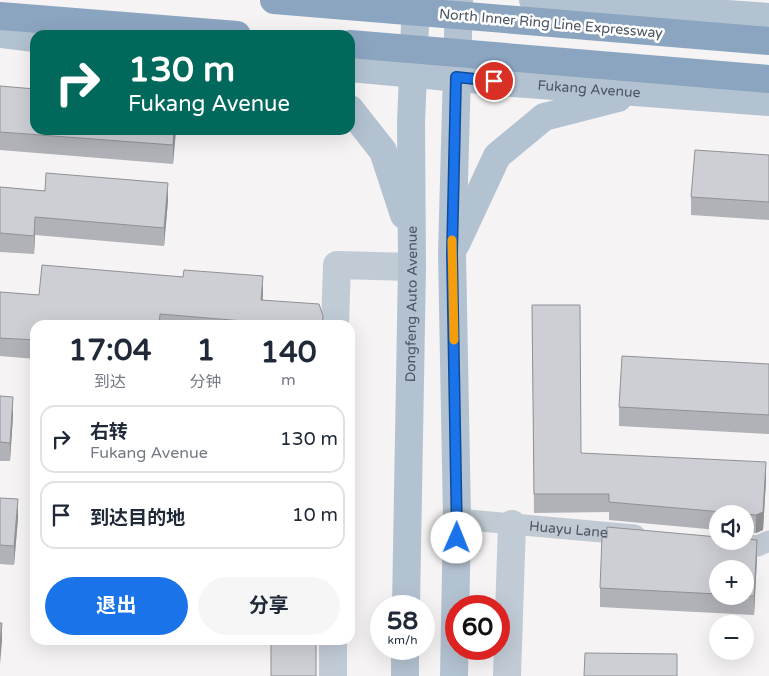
<!DOCTYPE html>
<html lang="zh">
<head>
<meta charset="utf-8">
<style>
	body { margin:0; font-family:"Varela Round","Noto Sans SC",sans-serif; background:#f6f6f7; color:#1f2937; height:100vh; display:flex; flex-direction:column; font-size:19px; white-space:nowrap }
	* { box-sizing:border-box; margin:0 }
	p { font-size:16px; color:#747a83 }
	.icon { flex:none; width:28px; height:28px; fill:none; stroke:currentColor; stroke-width:2; stroke-linecap:round; stroke-linejoin:round }
	.map { position:relative; flex:1; overflow:hidden }
	.details { position:absolute; left:30px; top:320px; width:325px; height:325px; display:flex; flex-direction:column; background:#fff; border-radius:15px; box-shadow:0 5px 20px #0002 }
	.details>* { flex:none }
	.guide { position:absolute; left:30px; top:30px; width:325px; height:105px; border-radius:15px; box-shadow:0 5px 20px #0002; background:#00695c; color:#fff; overflow:hidden }
	.buttons { position:absolute; left:709px; top:505px; display:grid; gap:10px }
	.buttons a { display:grid; place-items:center; width:45px; height:45px; border-radius:50%; background:#fff; box-shadow:0 5px 20px #0002; font-size:25px }
	.speed { position:absolute; left:370px; top:595px; display:flex; gap:10px; font-size:25px; font-weight:700; text-align:center }
	.speed>* { display:grid; place-content:center; width:65px; height:65px; border-radius:50%; background:#fff; box-shadow:0 5px 20px #0002; line-height:1 }
	.speed small { font-size:12px; font-weight:400 }
	.speed .limit { border:8px solid #d22; background:#fff; color:#111 }
	.pin { position:absolute; display:grid; place-items:center; width:42px; height:42px; color:#fff; margin:-21px; border:2px solid #fff; border-radius:50%; box-shadow:0 1px 5px #0007 }
	.me { position:absolute; width:55px; margin:-28px; rotate:1deg; stroke-linejoin:round; filter:drop-shadow(0 0 4px #0008) }
	.turn { display:flex; align-items:center; gap:18px; height:105px; padding:0 15px; font-size:22px }
	.turn .icon { width:65px; height:65px; stroke-width:2.5 }
	.turn b { display:block; font-size:35px; line-height:42px }
	.eta { display:flex; justify-content:space-evenly; align-items:center; height:85px; text-align:center }
	.eta b { font-size:30px; font-weight:700; line-height:35px }
	.cta { display:flex; gap:10px; margin-top:auto; padding:10px 15px }
	.cta a { flex:1; height:58px; border-radius:30px; background:#1a73e8; color:#fff; font-size:20px; font-weight:700; line-height:58px; text-align:center }
	.cta a+a { background:#f6f6f7; color:#1f2937 }
	ul { padding:0; list-style:none }
	li { display:flex; align-items:center; gap:15px; height:68px; margin:0 10px 8px; padding:0 5px; border:2px solid #e0e1e3; border-radius:15px }
	li div { flex:1 }
	li b { display:block; font-size:19px }
	li em { font-style:normal }
	.map>svg:first-child { display:block }
</style>
</head>
<body>
<div class="map">
<svg width="769" height="676" viewBox="0 0 769 676">
	<rect width="100%" height="100%" fill="#f5f3f3"/>
	<g fill="none" stroke-linecap="round" stroke-linejoin="round">
		<!-- street -->
		<g stroke="#c1cad2" stroke-width="21">
			<path id="s1" d="M457 519 635 535"/>
			<polyline points="728,543 758,546 769,541"/>
		</g>
		<!-- secondary -->
		<g stroke="#c1cbd6" stroke-width="28">
			<polyline points="335,325 337,265 412,267"/>
			<polyline points="333,676 333,640"/>
			<polyline points="507,676 512,524"/>
		</g>
		<!-- primary -->
		<g stroke="#b3c2d1" stroke-width="28">
			<polyline points="533,0 769,17"/>
			<polyline points="0,34 35,38"/>
			<path id="s2" d="M350 68 514 83 769 102"/>
			<polyline points="350,109 383,151 404,215"/>
			<polyline points="456,244 497,156 544,117 618,98"/>
			<path id="s3" d="M406 606 412 267 411 123 416 0"/>
			<polyline points="405,676 405,649"/>
			<polyline points="454,676 457,519 452,253 459,0"/>
		</g>
		<!-- highway -->
		<g stroke="#8ba5c1" stroke-width="28">
			<polyline points="274,0 769,41"/>
			<polyline points="0,16 237,35"/>
			<polyline points="350,44 769,79"/>
		</g>
	</g>
	<!-- wall -->
	<g fill="#b0b2b7" fill-rule="evenodd">
		<polygon points="0,86 176,130 173,164 0,150"/>
		<polygon points="769,155 769,220 691,215 691,197"/>
		<polygon points="0,187 168,201 164,246 35,235 34,254 0,252"/>
		<polygon points="0,292 39,295 263,294 263,300 323,325 35,325 35,359 0,356"/>
		<polygon points="532,305 581,453 766,481 763,530 756,533 745,532 745,514 718,514 718,530 609,520 609,512 534,513"/>
		<polygon points="769,364 769,434 619,426 619,407"/>
		<polygon points="0,396 13,416 10,461 0,461"/>
		<polygon points="0,498 18,518 14,565 0,564"/>
		<path d="M757 558 754 615 600 607V588ZM718 569 745 596H718Z"/>
	</g>
	<!-- shaded-wall -->
	<g fill="#909195">
		<polygon points="174,130 176,130 173,164 173,145"/>
		<polygon points="168,183 168,201 164,246 164,228"/>
		<polygon points="35,217 35,235 34,254 34,236"/>
		<polygon points="263,276 263,294 261,318 261,300"/>
		<polygon points="13,397 13,416 10,461 10,443"/>
		<polygon points="766,462 766,481 763,530 756,533 756,515"/>
		<polygon points="18,499 18,518 14,565 14,546"/>
		<polygon points="757,540 757,558 754,615 754,596"/>
		<polygon points="2,623 2,641 0,664 0,646"/>
	</g>
	<!-- building -->
	<g fill="#cdcfd5" stroke="#909195">
		<polygon points="0,86 35,89 35,130 174,130 173,145 0,132"/>
		<polygon points="695,150 769,155 769,202 691,197"/>
		<polygon points="46,173 168,183 164,228 35,217 34,236 0,233 0,187 45,191"/>
		<polygon points="42,265 183,277 184,270 263,276 261,300 319,304 323,316 322,325 291,325 160,314 159,325 35,325 35,340 0,338 0,292 39,295"/>
		<polygon points="532,305 580,305 581,453 766,462 763,512 756,515 609,502 609,494 534,494"/>
		<polygon points="622,356 769,364 769,415 619,407"/>
		<polygon points="0,396 13,397 10,443 0,442"/>
		<polygon points="0,498 18,499 14,546 0,545"/>
		<polygon points="607,527 718,537 718,541 745,541 745,539 757,540 754,596 745,596 745,569 718,569 718,594 600,588 602,537 607,538"/>
		<polygon points="0,623 2,623 0,646"/>
		<rect x="271" y="640" width="45" height="36"/>
		<polygon points="585,653 677,654 677,676 584,676"/>
	</g>
	<g fill="none" stroke-linecap="round" stroke-linejoin="round">
		<defs>
			<polyline id="route" points="457,538 452,253 456,77 494,81"/>
		</defs>
		<!-- route casing -->
		<use href="#route" stroke="#114b97" stroke-width="12"/>
		<!-- route -->
		<use href="#route" stroke="#1a73e8" stroke-width="9"/>
		<!-- slow -->
		<polyline stroke="#f59e0b" stroke-width="9" points="452,240 454,340"/>
	</g>
	<g text-anchor="middle" stroke-width="5" stroke-linejoin="round" paint-order="stroke">
		<!-- street labels -->
		<g font-size="14" fill="#4a5661" stroke="#fff">
			<text transform="translate(551 23) rotate(5)" y="5">North Inner Ring Line Expressway</text>
			<text dy="5" stroke="none"><textPath href="#s2" startOffset="240">Fukang Avenue</textPath></text>
			<text dy="5" stroke="none"><textPath href="#s3" startOffset="302">Dongfeng Auto Avenue</textPath></text>
			<text dy="5" stroke="none"><textPath href="#s1" startOffset="112">Huayu Lane</textPath></text>
		</g>
	</g>
</svg>
<div class="buttons">
<a><svg class="icon" aria-label="sound" viewBox="0 0 24 24"><path d="M4 9h4l5-4v14l-5-4H4zM17 9q2 3 0 6"/></svg></a>
<a>+</a>
<a>−</a>
</div>
<div class="speed"><div>58<small>km/h</small></div><div class="limit">60</div></div>
<div class="pin" style="left:494px;top:81px;background:#d93025"><svg class="icon" aria-label="arrive" viewBox="0 0 24 24"><path d="M6 21V4h12l-3 4 3 4H6"/></svg></div>
<svg class="me" style="left:457px;top:538px" viewBox="-20 -20 40 40"><circle r="19" fill="#fff"/><path d="M0-13L10 11 0 6-10 11z" fill="#1a73e8"/></svg>
<div class="guide">
<div class="turn"><svg class="icon" aria-label="right" viewBox="0 0 24 24"><path d="M7 20v-9h11M14 6l5 5-5 5"/></svg><div><b>130 m</b>Fukang Avenue</div></div>
</div>
<section class="details">
<div class="eta">
<div><b>17:04</b><p>到达</p></div>
<div><b>1</b><p>分钟</p></div>
<div><b>140</b><p>m</p></div>
</div>
<ul>
<li><svg class="icon" aria-label="right" viewBox="0 0 24 24"><path d="M7 20v-9h11M14 6l5 5-5 5"/></svg><div><b>右转</b><p>Fukang Avenue</p></div><em>130 m</em></li>
<li><svg class="icon" aria-label="arrive" viewBox="0 0 24 24"><path d="M6 21V4h12l-3 4 3 4H6"/></svg><div><b>到达目的地</b></div><em>10 m</em></li>
</ul>
<div class="cta"><a>退出</a><a>分享</a></div>
</section>
</div>
</body>
</html>
